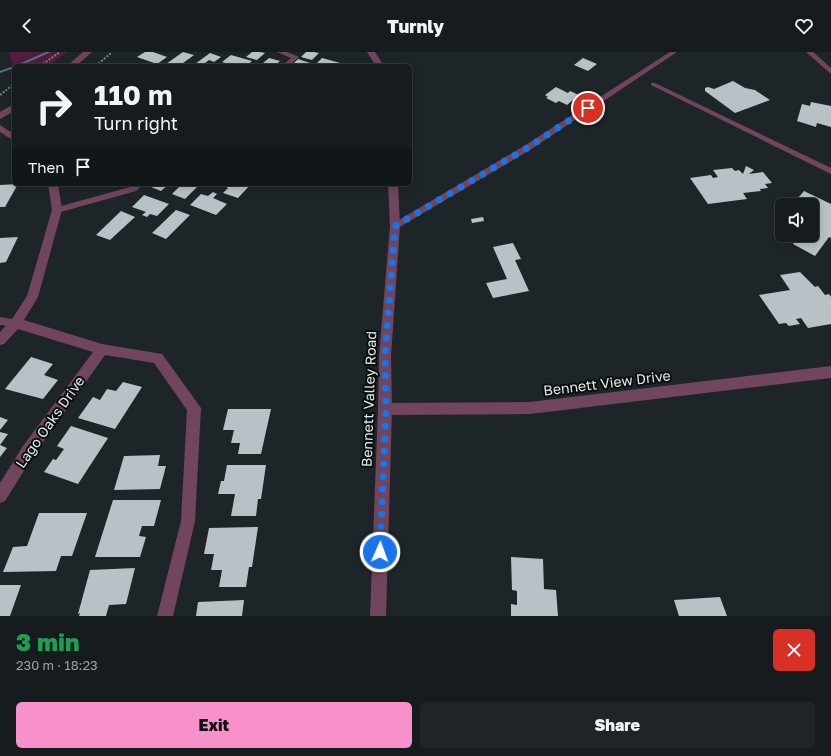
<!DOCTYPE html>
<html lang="en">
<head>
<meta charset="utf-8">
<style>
	body { margin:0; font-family:"Golos Text",sans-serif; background:#1f2527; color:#f1f3f6; height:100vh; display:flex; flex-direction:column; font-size:15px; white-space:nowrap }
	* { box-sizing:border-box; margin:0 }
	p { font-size:13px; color:#9ea1a4 }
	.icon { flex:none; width:22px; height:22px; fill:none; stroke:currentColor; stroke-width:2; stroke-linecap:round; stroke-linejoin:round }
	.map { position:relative; height:564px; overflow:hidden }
	.details { display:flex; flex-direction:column; background:#161c1e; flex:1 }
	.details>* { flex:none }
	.hud { position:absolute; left:12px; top:12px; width:400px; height:122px; border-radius:6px; box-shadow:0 2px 10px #0003,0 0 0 1px #353a3c; background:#161c1e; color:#f1f3f6; overflow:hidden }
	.controls { position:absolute; left:775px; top:146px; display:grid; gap:8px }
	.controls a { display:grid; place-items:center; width:44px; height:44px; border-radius:6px; background:#161c1e; box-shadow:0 2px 10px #0003,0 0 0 1px #353a3c; font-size:20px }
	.pin { position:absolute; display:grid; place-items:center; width:34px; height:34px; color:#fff; margin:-17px; border:2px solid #fff; border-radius:50%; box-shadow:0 1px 4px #0007 }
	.me { position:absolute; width:44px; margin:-22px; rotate:2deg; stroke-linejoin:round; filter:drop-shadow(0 0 3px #0008) }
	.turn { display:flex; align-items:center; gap:14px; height:84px; padding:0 16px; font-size:18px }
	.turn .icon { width:52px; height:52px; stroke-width:2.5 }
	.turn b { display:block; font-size:28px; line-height:34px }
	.then { display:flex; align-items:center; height:38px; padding:0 16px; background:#0003; gap:8px; font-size:15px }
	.round { display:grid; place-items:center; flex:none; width:42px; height:42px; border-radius:6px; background:#1f2527 }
	.head { display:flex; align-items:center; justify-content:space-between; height:68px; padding:0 16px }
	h1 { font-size:24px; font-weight:800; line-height:30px; color:#1e9e55 }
	.button { display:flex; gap:8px; margin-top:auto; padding:8px 16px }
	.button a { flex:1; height:46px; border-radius:6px; background:#f890cb; color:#111; font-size:16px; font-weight:800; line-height:46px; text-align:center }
	.button a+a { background:#1f2527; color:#f1f3f6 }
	header { display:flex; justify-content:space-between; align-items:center; height:52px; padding:0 16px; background:#161c1e; font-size:18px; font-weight:800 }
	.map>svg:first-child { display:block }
</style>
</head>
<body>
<header><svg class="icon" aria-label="back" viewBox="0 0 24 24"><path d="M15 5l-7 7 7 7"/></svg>Turnly<svg class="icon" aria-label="heart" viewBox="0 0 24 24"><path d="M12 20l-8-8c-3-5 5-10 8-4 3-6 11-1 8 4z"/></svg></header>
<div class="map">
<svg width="831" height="564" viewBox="0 0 831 564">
	<rect width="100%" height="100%" fill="#1e2528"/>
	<!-- green -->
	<polygon fill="#531e3e" points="9,0 67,0 48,14 14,14 14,21"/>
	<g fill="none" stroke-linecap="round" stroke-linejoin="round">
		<!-- stream -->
		<polygon fill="#527580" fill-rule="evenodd" points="46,0 51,0 19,14 14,14 14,16 0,21 0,19 14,14"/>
	</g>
	<!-- building -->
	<g fill="#b8c2c6">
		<polygon points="145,0 153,0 167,5 157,12 137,5"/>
		<polygon points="183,0 194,3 179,14 166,12"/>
		<polygon points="252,0 260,0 265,1 257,8 246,5"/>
		<polygon points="306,0 314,0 319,1 312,8 301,5"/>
		<polygon points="210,1 221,5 214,10 209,8 201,14 195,12"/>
		<polygon points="231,3 252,9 246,14 235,14 222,10"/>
		<polygon points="269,6 280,9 274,14 262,12"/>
		<polygon points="322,6 344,12 342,14 315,13"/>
		<polygon points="583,6 597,12 588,19 574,13"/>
		<polygon points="298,7 310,11 306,14 291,14"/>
		<polygon points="733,29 745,36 755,38 770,48 735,61 705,39 705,36 708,35 714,37"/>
		<polygon points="556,35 568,41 570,39 579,43 567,53 559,49 556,51 546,46 548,45 545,43"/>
		<polygon points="811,50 831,54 831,75 817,71 816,75 797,69 802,52 810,54"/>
		<polygon points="746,114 754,118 749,122 763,120 772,131 765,132 768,136 760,137 761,139 743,141 747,147 708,152 690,126 711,123 713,126 718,125 713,118 732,116 735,119 739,118 743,122"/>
		<polygon points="18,132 5,155 0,155 0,133"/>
		<polygon points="154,132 169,132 161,139 151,135"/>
		<polygon points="182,132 200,132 185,147 172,142"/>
		<polygon points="227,132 251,132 238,146 223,141 228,136 224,134"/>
		<polygon points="804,139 831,152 831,186 829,185 815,204 793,192 800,183 812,183 812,153 792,153"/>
		<polygon points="213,140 217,142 213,146 227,152 216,163 190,153 201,142 208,144"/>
		<polygon points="144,143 169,152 157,164 150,162 147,165 142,163 146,160 132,155"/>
		<polygon points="176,158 190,163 166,187 152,181"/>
		<polygon points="121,159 135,165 110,188 96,183"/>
		<polygon points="483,165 484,169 472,171 471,167"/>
		<polygon points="18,185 6,210 0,211 0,186"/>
		<polygon points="513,191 521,207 515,208 529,239 493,246 486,231 507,227 493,195"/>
		<polygon points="800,220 815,235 818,234 825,243 829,242 831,245 831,272 808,276 801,266 796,267 800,272 789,274 786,271 779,272 759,243 790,238 780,223"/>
		<polygon points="31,305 53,312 44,323 58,328 43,347 5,337"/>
		<polygon points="123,330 142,335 115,377 78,366 93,345 100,348 107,337 116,339"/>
		<polygon points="228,357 271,357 261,402 238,402 240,391 231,391 234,378 223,378"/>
		<polygon points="0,365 8,368 0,378"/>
		<polygon points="71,374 108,386 78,432 44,420 53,407 56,408 64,397 57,394"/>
		<polygon points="0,380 8,382 0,393"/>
		<polygon points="0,393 7,396 0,405"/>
		<polygon points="160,403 158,414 166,414 160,437 114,438 124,404"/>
		<polygon points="227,413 266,413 261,447 258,447 256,464 231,464 235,442 218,442 221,429 224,429"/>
		<polygon points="113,448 161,448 154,474 142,474 139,484 146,485 140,505 95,505"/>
		<polygon points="39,461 87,461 72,504 61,504 56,519 3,520 13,495 27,494"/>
		<polygon points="258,475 252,515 249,515 246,535 219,535 222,518 211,518 214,502 204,502 209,476"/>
		<polygon points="511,505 543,507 544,537 556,538 558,564 511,564 511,552 517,553 517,539 512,538"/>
		<polygon points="135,516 126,552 109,553 106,564 79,564 80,561 78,562 90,518"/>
		<polygon points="0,533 21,533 10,564 0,564"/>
		<polygon points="720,545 727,564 679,564 674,548"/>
		<polygon points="244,548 242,564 196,564 198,550"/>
	</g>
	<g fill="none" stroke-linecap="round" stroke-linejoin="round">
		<!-- path -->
		<g stroke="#7c8284" stroke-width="2" stroke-dasharray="2 1.5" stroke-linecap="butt">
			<polyline points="40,14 60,0"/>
			<polyline points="96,14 112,0"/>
			<polyline points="0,43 14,32"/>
		</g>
		<!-- service -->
		<g fill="#72455e" fill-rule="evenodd">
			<polygon points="277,0 287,0 299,5 289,14 282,14 291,6"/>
			<polygon points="670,0 677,0 530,98 398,176 392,176 391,174 392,172 524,94"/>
			<polygon points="806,0 813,0 831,16 831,22"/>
			<polygon points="651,31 655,31 831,116 831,122 651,33"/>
			<polygon points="134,132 144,132 136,139 57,161 53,158 54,156 130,135"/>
			<polygon points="0,265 19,268 21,271 19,274 16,275 0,273"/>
		</g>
		<!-- minor -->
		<g fill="#72455e" fill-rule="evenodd">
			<polygon points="0,73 14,82 14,89 0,80"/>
			<polygon points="48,132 58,132 62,158 38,245 24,268 102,292 162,302 201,356 195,469 173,564 157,564 181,469 187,358 154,311 105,303 33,404 5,449 0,451 0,431 23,394 93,300 18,277 4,292 0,293 0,280 12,267 27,244 52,158"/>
			<polygon points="831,314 831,326 530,362 385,363 380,361 378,357 380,353 385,351 530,350"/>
		</g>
		<!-- tertiary -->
		<g fill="#72455e" fill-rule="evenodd">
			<polygon points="83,0 92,0 76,14 67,14"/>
			<polygon points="367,0 375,0 384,14 376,14"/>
			<polygon points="14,52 14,59 0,67 0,60"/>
			<polygon points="388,132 398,132 400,174 391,304 392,357 386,564 370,564 378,357 379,304 390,174"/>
		</g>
	</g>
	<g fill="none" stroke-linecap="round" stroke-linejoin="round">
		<!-- route -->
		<polyline stroke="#1a73e8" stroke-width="7" stroke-dasharray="0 12.6" points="380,500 386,357 385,304 395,174 527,96 588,56"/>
	</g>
	<g text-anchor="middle" stroke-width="4" stroke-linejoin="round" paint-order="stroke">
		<!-- street labels -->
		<g font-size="14" fill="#e4e9eb" stroke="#0a0e0f">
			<text transform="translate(607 331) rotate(-7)" y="5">Bennett View Drive</text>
			<text transform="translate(369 347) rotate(-88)" y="5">Bennett Valley Road</text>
			<text transform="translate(50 370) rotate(-55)" y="5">Lago Oaks Drive</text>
		</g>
	</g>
</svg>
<div class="controls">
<a><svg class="icon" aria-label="sound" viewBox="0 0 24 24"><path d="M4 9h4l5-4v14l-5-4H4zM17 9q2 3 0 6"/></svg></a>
</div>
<div class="pin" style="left:588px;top:56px;background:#d93025"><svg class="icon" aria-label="arrive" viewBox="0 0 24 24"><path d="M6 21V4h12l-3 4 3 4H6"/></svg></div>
<svg class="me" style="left:380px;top:500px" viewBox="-20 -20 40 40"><circle r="17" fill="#1a73e8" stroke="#fff" stroke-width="3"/><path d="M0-11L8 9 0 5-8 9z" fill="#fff"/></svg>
<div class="hud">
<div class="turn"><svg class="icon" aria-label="right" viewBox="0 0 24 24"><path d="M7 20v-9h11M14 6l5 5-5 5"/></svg><div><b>110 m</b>Turn right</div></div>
<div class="then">Then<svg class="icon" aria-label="arrive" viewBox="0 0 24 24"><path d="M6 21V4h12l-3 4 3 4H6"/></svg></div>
</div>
</div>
<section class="details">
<div class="head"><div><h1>3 min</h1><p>230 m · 18:23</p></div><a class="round" style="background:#d93025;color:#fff"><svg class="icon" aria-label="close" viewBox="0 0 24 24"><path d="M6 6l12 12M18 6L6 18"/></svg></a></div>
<div class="button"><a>Exit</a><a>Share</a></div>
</section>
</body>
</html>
